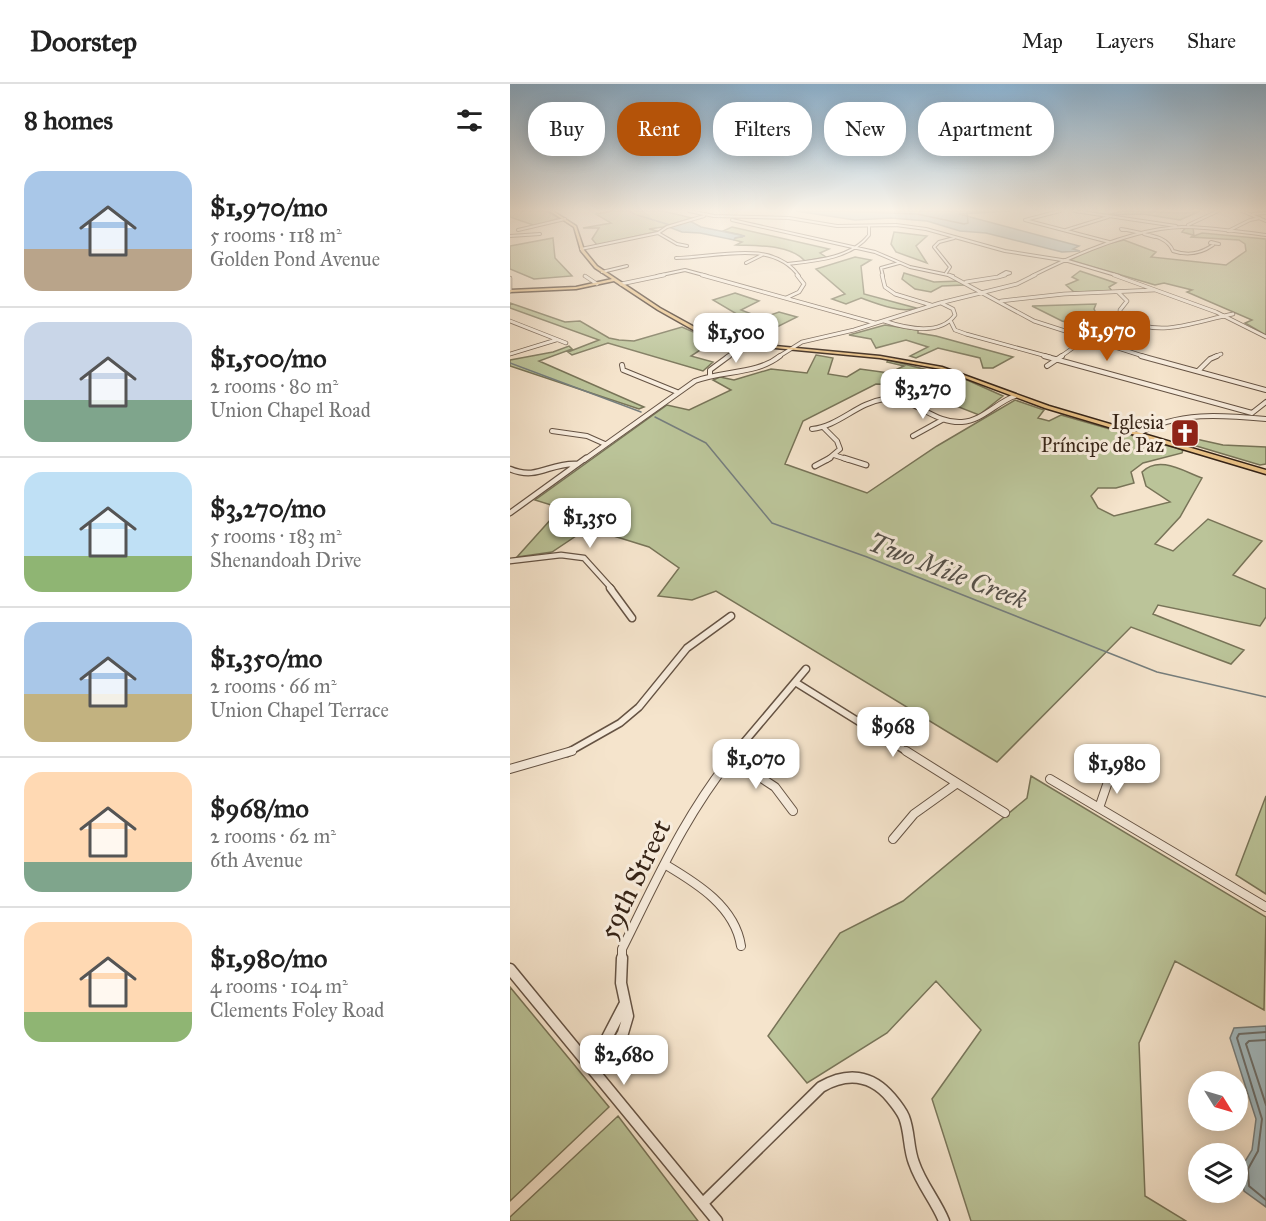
<!DOCTYPE html>
<html lang="en">
<head>
<meta charset="utf-8">
<style>
	body { margin:0; font-family:"IM FELL Great Primer",serif; background:#f6f6f6; color:#222; height:100vh; display:flex; flex-direction:column; font-size:22px; white-space:nowrap }
	* { box-sizing:border-box; margin:0 }
	p { font-size:20px; color:#767676 }
	.icon { flex:none; width:33px; height:33px; fill:none; stroke:currentColor; stroke-width:2; stroke-linecap:round; stroke-linejoin:round }
	.map { position:relative; flex:1; overflow:hidden }
	.drawer { display:flex; flex-direction:column; background:#fff; width:510px }
	.drawer>* { flex:none }
	.banner { position:absolute; left:18px; top:18px; width:570px; height:54px; display:flex; gap:12px }
	.needle { width:39px; rotate:127deg }
	.fabs { position:absolute; left:678px; top:987px; display:grid; gap:12px }
	.fabs a { display:grid; place-items:center; width:60px; height:60px; border-radius:50%; background:#fff; box-shadow:0 3px 15px #0003; font-size:30px }
	.price { position:absolute; translate:-50% -51px; padding:0 14px; border-radius:12px; background:#fff; color:#222; font-size:20px; line-height:39px; filter:drop-shadow(0 2px 3px #0008) }
	.price::after { content:''; position:absolute; left:50%; top:36px; width:18px; height:14px; margin-left:-9px; background:inherit; clip-path:polygon(0 0,100% 0,50% 100%) }
	.price.on { background:#b45309; color:#fff }
	ul { padding:0; list-style:none }
	li { display:flex; align-items:center; gap:18px; height:150px; padding:0 24px }
	li+li { border-top:2px solid #e0e0e0 }
	li span { display:grid; place-items:center; flex:none; width:168px; height:120px; border-radius:18px; color:#555 }
	li>.icon { margin-inline-start:auto }
	span .icon { width:72px; height:72px; fill:#fffc; stroke-width:1 }
	li b { font-size:26px }
	h2 { display:flex; justify-content:space-between; align-items:center; height:72px; padding:0 24px; font-size:26px }
	.tag { padding:0 21px; border-radius:24px; background:#fff; box-shadow:0 3px 15px #0003; font-size:21px; line-height:54px }
	.tag.on { background:#b45309; color:#fff }
	header { display:flex; align-items:center; gap:36px; box-sizing:border-box; height:84px; padding:0 30px; background:#fff; border-bottom:2px solid #e0e0e0 }
	header strong { font-size:28px }
	nav { display:flex; gap:33px; margin-inline-start:auto; font-size:21px }
	main { display:flex; flex:1; min-height:0 }
	.map>svg:first-child { display:block }
</style>
</head>
<body>
<header>
<strong>Doorstep</strong>
<nav><a>Map</a><a>Layers</a><a>Share</a></nav>
</header>
<main>
<section class="drawer">
<h2>8 homes<svg class="icon" aria-label="filters" viewBox="0 0 24 24"><path d="M4 7h16M4 17h16"/><circle cx="9" cy="7" r="2"/><circle cx="15" cy="17" r="2"/></svg></h2>
<ul>
<li><span style="background:linear-gradient(#a9c7e8 65%,#b9a48a 0)"><svg class="icon" aria-label="home" viewBox="0 0 24 24"><path d="M3 11l9-7 9 7M6 9v11h12V9"/></svg></span><div><b>$1,970/mo</b><p>5 rooms · 118 m²</p><p>Golden Pond Avenue</p></div></li>
<li><span style="background:linear-gradient(#c9d6e8 65%,#7fa58c 0)"><svg class="icon" aria-label="home" viewBox="0 0 24 24"><path d="M3 11l9-7 9 7M6 9v11h12V9"/></svg></span><div><b>$1,500/mo</b><p>2 rooms · 80 m²</p><p>Union Chapel Road</p></div></li>
<li><span style="background:linear-gradient(#bfe0f5 70%,#8fb573 0)"><svg class="icon" aria-label="home" viewBox="0 0 24 24"><path d="M3 11l9-7 9 7M6 9v11h12V9"/></svg></span><div><b>$3,270/mo</b><p>5 rooms · 183 m²</p><p>Shenandoah Drive</p></div></li>
<li><span style="background:linear-gradient(#a9c7e8 60%,#c2b280 0)"><svg class="icon" aria-label="home" viewBox="0 0 24 24"><path d="M3 11l9-7 9 7M6 9v11h12V9"/></svg></span><div><b>$1,350/mo</b><p>2 rooms · 66 m²</p><p>Union Chapel Terrace</p></div></li>
<li><span style="background:linear-gradient(#ffd9b3 75%,#7fa58c 0)"><svg class="icon" aria-label="home" viewBox="0 0 24 24"><path d="M3 11l9-7 9 7M6 9v11h12V9"/></svg></span><div><b>$968/mo</b><p>2 rooms · 62 m²</p><p>6th Avenue</p></div></li>
<li><span style="background:linear-gradient(#ffd9b3 75%,#8fb573 0)"><svg class="icon" aria-label="home" viewBox="0 0 24 24"><path d="M3 11l9-7 9 7M6 9v11h12V9"/></svg></span><div><b>$1,980/mo</b><p>4 rooms · 104 m²</p><p>Clements Foley Road</p></div></li>
</ul>
</section>
<div class="map">
<svg width="756" height="1137" viewBox="0 0 756 1137">
	<rect width="100%" height="100%" fill="#f5e4cc"/>
	<filter id="stains"><feTurbulence type="fractalNoise" baseFrequency=".00333" numOctaves="4"/><feColorMatrix values="0 0 0 0 .2 0 0 0 0 .09 0 0 0 0 .02 0 0 0 .5 -.17"/></filter>
	<radialGradient id="worn" r=".72"><stop offset=".6" stop-color="#630" stop-opacity="0"/><stop offset="1" stop-color="#630" stop-opacity=".3"/></radialGradient>
	<path fill="#bbc499" stroke="#787458" stroke-width="1.5" d="M0,127h36l13,7 -23,8 -26,-9z
		M100,127h53l29,7 -29,9 -14,2 8,2 -2,1 -58,13 -5,-6 7,-11h-16l28,-5 -15,-9z
		M613,127l63,2 14,-2 -20,9 -37,-6 -36,1z
		M222,143l97,22 -9,4 6,4 -21,4c-15,-17 -48,-15 -69,-16l6,-3 -8,-2v-2l8,-1 -1,-2 -18,-4z
		M676,143h7l1,9 8,-3 64,6v96l-21,-12 7,-3 -65,-28 5,-2 -28,-7 -9,2 -85,-25 28,-14 26,-6 32,12 -5,5 75,8 20,-14 -1,-7 -6,-4 -48,-3 2,-2 -11,-3z
		M384,148l33,4 -11,10 11,17 -31,-11 -5,-8z
		M43,154l2,20 17,18 -38,3 -24,-10v-23z
		M345,173l16,3 -10,6 3,28 52,14c-14,6 -41,-5 -55,-10l-15,6 -14,-5 13,-5 -29,-25z
		M570,187l36,12 -7,4 3,4 -38,1 -8,-7 12,-5 -6,-3z
		M394,189l30,9 26,-1 4,4 -22,1 -11,6 -16,-3 -13,-10z
		M225,209l24,8 -18,9 21,8 17,-6 18,5 -30,15 -54,-32z
		M0,219l55,19 15,-1 29,17 10,2 15,1 48,-14 32,14 -23,15 22,6 -10,9 -95,-28 -36,12 -4,-3 31,-12 -89,-32z
		M586,220l-2,5 6,12 23,8 -9,6 -52,-14 -30,-15z
		M375,241l33,5v3l18,3 77,21 -20,11h-10l-3,-10 -42,-10 -22,10 -6,-2 18,-9 -22,-7 -30,8 -5,-9 -22,-4z
		M59,262l3,3 -33,12 105,46 -5,2 -129,-43v-6l43,-8z
		M306,271l17,3 -5,16 19,3 13,-8 29,4 15,-7 -17,-4 1,-2 79,20 36,16 -24,19 -76,-30 -27,-1 -73,37 -18,43 82,29 70,-47 78,-46 29,10 -6,8 11,3 12,-6 122,35 -1,3 -39,10 -12,9 3,11 -18,5h-18l-7,8 7,12 16,8 56,-14 -24,-16 -4,-14c17,-17 41,-1 60,6l-22,39 -25,27 18,7 35,-32 54,22 -29,34 33,14v28l-6,9 -102,-21 -5,9 91,36 -13,14 -100,-37 -134,135 -281,-171 -24,9 -34,-4 21,-28 -30,-21 -61,-19 -36,24 -35,5 44,-49 -26,-8 132,-95 22,5 42,-20 -18,-10 7,-3 14,3 37,-11 36,4z
		M686,355l27,6 43,2v17l-6,1 -67,-20z
		M521,692l235,141 -2,93 -89,-49 -36,82 6,153 41,25h-215l-39,-122 49,-69 -45,-49 -49,52 -80,50 -39,-47 72,-103 63,-32 124,-103z
		M756,712v98l-30,-19z
		M0,903l99,120 -99,94z
		M108,1032l80,105h-188v-4z"/>
	<path fill="#a2bbc2" stroke="#767e7d" stroke-width="1.5" d="M286,127h214l-51,3 120,32 -6,3 7,2 -18,1 -76,-19 -26,-2 -33,-10 -36,-3 -36,2z
		M180,137l11,6 44,9 -10,2 -1,2 -34,-7 -18,-1 -13,-5z
		M756,942v181l-22,-16 -3,-23 11,-18 4,-31 -26,-81 4,-10z"/>
	<g fill="none" stroke-linecap="round" stroke-linejoin="round">
		<path stroke="#6c6f6c" stroke-width="1.5" d="M326,127l81,3 47,10 4,-1 -1,-12"/>
		<path stroke="#6c6f6c" stroke-width="2" d="M756,948l-27,2 -2,4 25,81 -4,32 -10,18 1,17 17,14
			M756,956l-17,1 -3,3 20,61"/>
		<path stroke="#767e7d" stroke-width="1.5" d="M119,127l6,3
			M127,131l33,10
			M0,279l131,49
			M145,333l51,26 66,80 95,34 290,115 109,25"/>
		<g stroke="#655344" stroke-width="4">
			<path id="minor-far6" d="M179,127l25,5 75,2 48,8 59,-1 30,4 79,22 63,10 51,15
				M550,127l-35,9 84,22
				M565,127l101,15
				M732,127l24,10
				M743,130l13,-1
				M222,136l143,32 35,15 43,9
				M678,141l30,-14
				M611,145l6,1h-5z
				M8,146l47,-11
				M556,146l42,-13
				M617,146l14,3
				M718,147l22,-11 10,-2
				M148,149l19,11 10,2
				M0,152l30,-2
				M645,153l-11,-3c12,2 24,5 29,17 15,5 27,3 40,-6
				M701,158l8,2 -9,-1z
				M71,165l77,-16 9,-6 37,-11
				M166,174c39,0 96,-20 123,18
				M236,179l16,-8
				M278,180c27,-3 64,-6 81,-29v-9
				M92,188l25,-6
				M436,189l4,-6 -16,-20 5,-5 15,-4
				M147,192l28,-6 22,6
				M373,192l-2,-8 18,-5
				M489,192l7,-4 4,1 -9,3
				M522,192c42,-21 103,-48 150,-49 28,0 57,5 84,8"/>
		</g>
		<g stroke="#655344" stroke-width="4.5">
			<path id="minor-far5" d="M192,191l173,48
				M372,191l3,12 10,7 36,11
				M439,191l85,46 112,36
				M492,191l-4,2 7,-2
				M604,191l102,37 50,25
				M75,192l12,8
				M0,194v13
				M456,198l32,-5
				M111,200l43,-9
				M608,208l9,9 -7,9v6c39,24 72,6 113,-2
				M276,214l13,-6 5,-8 -7,-9
				M491,217l63,-7 90,-4
				M0,237l56,22
				M374,237c21,7 56,15 71,-6l-2,-6 -12,-6
				M441,238l4,8 11,4 84,23
				M612,265l18,-8 7,-14
				M0,270l46,-14
				M217,273l18,-13
				M268,273l24,-15 52,-12 86,-27 77,-19 18,-9
				M550,273l27,-19
				M704,273l7,-3"/>
		</g>
		<g stroke="#655344" stroke-width="6">
			<path id="minor-far4" d="M534,272l208,57
				M631,272l125,34
				M112,281l1,5 54,22
				M537,282l15,-10
				M688,287l12,-12 7,-3
				M200,291v-5l19,-14
				M742,329l14,-11
				M314,344l13,13 3,8 -13,11
				M302,345c27,-3 45,-26 72,-30 28,-4 49,25 78,23 20,-1 35,-20 53,-26
				M42,347l35,5 18,8
				M628,350c40,-23 84,-19 128,-15
				M403,352l29,-16
				M324,371l15,5
				M74,376l111,-79c28,-11 61,-6 85,-25"/>
		</g>
		<g stroke="#655344" stroke-width="7">
			<path id="minor-far3" d="M334,374l22,7
				M305,382l15,-8
				M0,385c28,12 40,-7 67,-5
				M0,429l76,-55
				M0,477l51,-6 23,3 28,31"/>
		</g>
		<g stroke="#655344" stroke-width="9">
			<path id="minor-far2" d="M100,504l22,30
				M285,598l114,71
				M57,669l53,-30 19,-16 48,-59 44,-32
				M225,669l71,-84"/>
		</g>
		<g stroke="#655344" stroke-width="10">
			<path id="minor-far1" d="M396,667l99,62
				M221,674l44,29 18,24
				M0,685l62,-18
				M540,695l216,128
				M589,724l12,-35
				M383,755l21,-25 42,-30
				M156,781c32,19 69,42 75,81
				M112,876v-11c34,-68 65,-139 115,-198"/>
		</g>
		<g stroke="#655344" stroke-width="13">
			<path id="minor" d="M0,885l207,252
				M83,986l12,-5 18,-32 5,-17 -7,-33 1,-25
				M83,986l3,-11 28,-54
				M193,1119l118,-116c26,-15 50,-13 70,11 5,6 10,12 13,19 6,15 4,31 10,46 7,21 22,38 30,58"/>
		</g>
		<g stroke="#352316" stroke-width="3">
			<path id="major" d="M40,127h3l23,15 8,24 13,16 63,42 49,27 36,8 135,13 62,11 107,39 217,64v4l-221,-66 -104,-39 -61,-11 -135,-13 -39,-8 -48,-27 -44,-29 -38,8 -66,3v-2l66,-3 36,-8 -17,-11 -14,-17 -7,-24z"/>
		</g>
		<use href="#minor-far6" stroke="#f8edde" stroke-width="2"/>
		<use href="#minor-far5" stroke="#f8edde" stroke-width="3"/>
		<use href="#minor-far4" stroke="#f8edde" stroke-width="4"/>
		<use href="#minor-far3" stroke="#f8edde" stroke-width="4.5"/>
		<use href="#minor-far2" stroke="#f8edde" stroke-width="6"/>
		<use href="#minor-far1" stroke="#f8edde" stroke-width="8"/>
		<use href="#minor" stroke="#f8edde" stroke-width="10"/>
		<use href="#major" fill="#eac286" fill-rule="evenodd"/>
	</g>
	<linearGradient id="sky" x2="0" y2="1"><stop stop-color="#8cb7d9"/><stop offset="0.44" stop-color="#faf3e8"/><stop offset="1" stop-color="#faf3e8" stop-opacity="0"/></linearGradient>
	<rect width="756" height="287" fill="url(#sky)"/>
	<defs>
		<g id="church-square" transform="scale(1.5)"><rect x="-9" y="-9" width="18" height="18" rx="4" fill="#8f2418" stroke="#f8edde"/><path d="M-1.2-6h2.4v3.5h3.3v2.4h-3.3V6h-2.4V-.1h-3.3v-2.4h3.3Z" fill="#fff"/></g>
	</defs>
	<g fill-rule="evenodd">
		<use href="#church-square" x="675" y="349"/>
	</g>
	<g text-anchor="middle" stroke-width="6" stroke-linejoin="round" paint-order="stroke">
		<g font-size="20" fill="#352316" stroke="#f8edde" text-anchor="end">
			<text x="654" y="345">Iglesia<tspan x="654" dy="23">Príncipe de Paz</tspan></text>
		</g>
		<g font-size="26" font-style="italic" fill="#56514a" stroke="#f8edde">
			<text transform="translate(438 487) rotate(21)" y="9">Two Mile Creek</text>
		</g>
		<g font-size="28" fill="#352316" stroke="#f8edde">
			<text transform="translate(124 795) rotate(-64)" y="10">59th Street</text>
		</g>
	</g>
	<rect width="100%" height="100%" filter="url(#stains)"/>
	<rect width="100%" height="100%" fill="url(#worn)"/>
</svg>
<div class="fabs">
<a><svg class="needle" viewBox="-14 -14 28 28"><path d="M0-13l5 13h-10z" fill="#e53935"/><path d="M0 13l5-13h-10z" fill="#767676"/></svg></a>
<a><svg class="icon" aria-label="layers" viewBox="0 0 24 24"><path d="M12 4l9 5-9 5-9-5zM3 14l9 5 9-5"/></svg></a>
</div>
<b class="price on" style="left:597px;top:278px">$1,970</b>
<b class="price" style="left:226px;top:280px">$1,500</b>
<b class="price" style="left:413px;top:336px">$3,270</b>
<b class="price" style="left:80px;top:465px">$1,350</b>
<b class="price" style="left:383px;top:674px">$968</b>
<b class="price" style="left:246px;top:706px">$1,070</b>
<b class="price" style="left:607px;top:711px">$1,980</b>
<b class="price" style="left:114px;top:1002px">$2,680</b>
<div class="banner">
<a class="tag">Buy</a>
<a class="tag on">Rent</a>
<a class="tag">Filters</a>
<a class="tag">New</a>
<a class="tag">Apartment</a>
</div>
</div>
</main>
</body>
</html>
